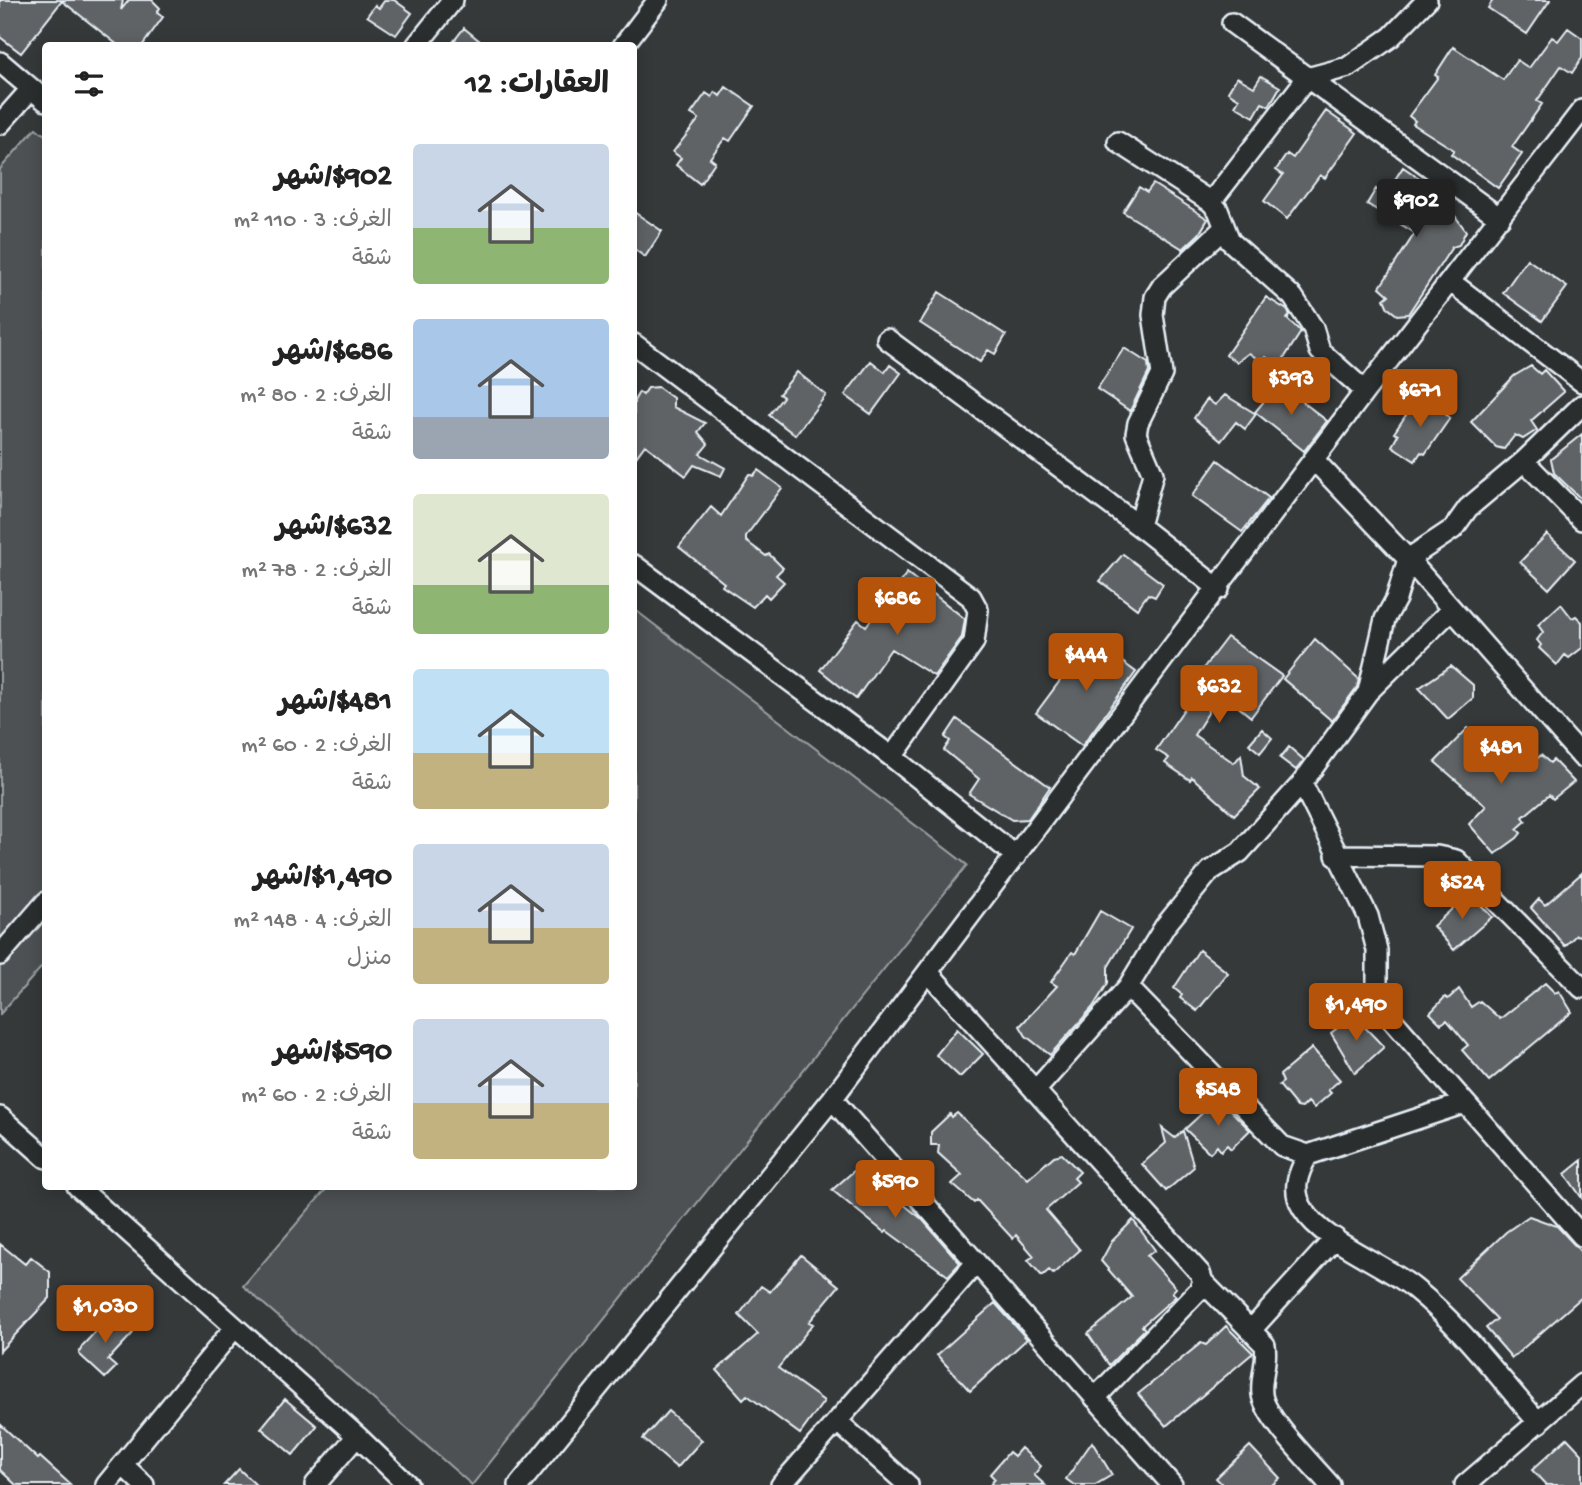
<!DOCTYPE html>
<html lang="ar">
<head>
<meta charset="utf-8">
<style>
	body { margin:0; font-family:"Gochi Hand","Playpen Sans Arabic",sans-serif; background:#f2f2f2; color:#222; direction:rtl; height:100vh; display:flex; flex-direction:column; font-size:26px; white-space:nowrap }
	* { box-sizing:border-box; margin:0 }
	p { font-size:23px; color:#767676 }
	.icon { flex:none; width:38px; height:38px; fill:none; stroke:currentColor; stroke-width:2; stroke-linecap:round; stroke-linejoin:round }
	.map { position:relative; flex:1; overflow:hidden; direction:ltr }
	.details { position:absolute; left:42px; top:42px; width:595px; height:1148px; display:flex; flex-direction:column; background:#fff; border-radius:7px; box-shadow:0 4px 18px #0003; direction:rtl }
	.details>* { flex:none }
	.price { position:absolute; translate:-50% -60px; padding:0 16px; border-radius:7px; background:#b45309; color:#fff; font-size:23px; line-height:46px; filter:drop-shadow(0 2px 4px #0008) }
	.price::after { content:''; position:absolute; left:50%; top:42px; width:21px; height:16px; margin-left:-10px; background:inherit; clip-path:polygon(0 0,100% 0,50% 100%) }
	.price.active { background:#222; color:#fff }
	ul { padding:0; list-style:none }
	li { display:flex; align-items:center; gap:21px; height:175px; padding:0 28px }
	li span { display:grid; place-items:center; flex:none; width:196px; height:140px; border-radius:7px; color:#555 }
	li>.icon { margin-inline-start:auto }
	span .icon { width:84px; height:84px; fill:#fffc; stroke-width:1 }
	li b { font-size:30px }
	h2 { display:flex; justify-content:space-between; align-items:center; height:84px; padding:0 28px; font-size:30px }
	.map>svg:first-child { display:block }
</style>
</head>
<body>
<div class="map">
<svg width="1582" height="1485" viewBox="0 0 1582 1485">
	<rect width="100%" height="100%" fill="#35393a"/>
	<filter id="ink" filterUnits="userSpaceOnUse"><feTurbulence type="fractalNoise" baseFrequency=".0143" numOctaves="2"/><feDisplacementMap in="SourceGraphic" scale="14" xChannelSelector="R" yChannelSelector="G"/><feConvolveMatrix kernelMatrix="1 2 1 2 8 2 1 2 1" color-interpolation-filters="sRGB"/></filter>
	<g filter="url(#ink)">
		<path fill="#4d5152" stroke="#9aa1a5" stroke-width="2" d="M36,128l10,8v826l-46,52v-845z
			M634,609l333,256 -495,620 -229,-199 85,-99 306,-1z"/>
		<path fill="#5f6365" stroke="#e8f1f8" stroke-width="2" d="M0,0h123l-2,10 8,-10h23l8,8 -3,5 6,4 -21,29h-23l-57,-45 -41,52 -21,-16z
			M385,0h9l18,13 -16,22 -29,-19 8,-11 4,3z
			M1493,0h57l-23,34 -39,-26z
			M464,28l22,18h-36z
			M1568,28l14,10v20l-10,15 -11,-7 -24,35 5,3 -30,43 10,7 -24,34 -47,-34 3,-4 -41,-26 2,-3 -6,-5 29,-39 -3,-2 18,-28 50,33 14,-20 12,8 23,-31 6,4z
			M1261,76l19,11 -11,19 -7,-3 -8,14 -19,-11 4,-7 -11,-7 9,-15 17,10z
			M726,87l28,19 -24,35 -5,-3 -15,20 5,4 -15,22 -24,-19 5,-7 -8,-6 26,-33 -8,-5 15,-21 6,4 3,-5 5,4z
			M1326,111l31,22 -32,45 -5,-3 -33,44 -23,-18 19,-26 -7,-5 11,-16 6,4z
			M1403,167l25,17 -6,9 33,23 11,15 -7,14 -7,2 -44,67 -11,1 -9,-7 -4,-9 5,-4 -9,-8 35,-54 -48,-29 9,-15 9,6z
			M1153,184l55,35 -9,15 -16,15 -60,-37 16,-25 8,5z
			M634,212l28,19 -17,26 -11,-8z
			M1527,259l40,28 -25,34 -39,-28z
			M939,292l67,43 -11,19 -7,-4 -8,12 -60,-39z
			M1266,297l21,13 3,5 -3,4 14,13 -22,34 -13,-9 -4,5 -13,-9 -12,9 -11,-7z
			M1124,348l24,15 1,9 -19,39 -33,-22z
			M871,361l14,11 5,-7 11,8 -30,41 -26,-19z
			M1531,366l9,8 4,-4 20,22 -33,29 6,9 -14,9 -8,-4 -11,14 -8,-2 -25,-25 43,-46z
			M797,372l29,23 -31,40 -26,-20 14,-18 -4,-3z
			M1279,383l48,38 -23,30 -49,-39z
			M658,387l15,11v9l32,16 -7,9 10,12 -8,10 25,14 -4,8 -27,-11 -8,11 -41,-31 -11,15v-59l5,-9 4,3 5,-7z
			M1225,395l31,19 -11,15 -9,-7 -15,19 -27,-23 13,-19 8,6z
			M1418,397l11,9 3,-4 18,16 -25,36 -4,-2 -6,9 -23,-15 6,-11 -4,-2z
			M1582,434v66l-28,-27 -3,-14z
			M1218,460l51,38 -27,34 -50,-36z
			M758,470l24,18 -36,48v5l20,15 3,-2 14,14 -7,7 8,7 -15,16 -4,-4 -12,13 -31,-21 2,-3 -45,-36 32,-40 10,9 28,-42 4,2z
			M1547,534l28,26 -26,29 -29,-27z
			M1123,554l40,30 -8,13 -7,-3 -11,15 -37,-28z
			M907,573l58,46 -3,18 -28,39 -43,-27 -35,50 -36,-29 38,-50 8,6z
			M1561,604l11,14 4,-2 6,6v26l-13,10 -4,-3 -8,10 -18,-17 2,-3 -4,-5 6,-8 -5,-7z
			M1227,637l55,39 -31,41 -46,-37 3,33 -14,22 40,28 7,-8 3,21 16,13 -26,26 -42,-38 -2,3 -25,-17 4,-5 -13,-8 48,-70 -6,-5z
			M1091,639l45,33 -54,74 -46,-33z
			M1315,639l44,40 -2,8 -25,34 -49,-42z
			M1451,666l22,19v13l-25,21 -29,-31z
			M957,719l93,68 -22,32 -16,1 -43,-26 10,-15 -35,-29 6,-9 -5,-4z
			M1468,728l38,32 12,6 15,-12 5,4 3,-3 9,8 3,-3 21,22 -21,17 -4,-4 -26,22 3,4 -9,8 4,4 -4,5 -22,16 -26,-30 17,-18 -51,-44z
			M1262,729l10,9 -12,15 -11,-9z
			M1289,747l15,13 -8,10 -16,-12z
			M1582,873v63l-6,-1 -11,11 -34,-38 8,-9 6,6z
			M1470,893l22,24 -38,33 -21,-24z
			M1100,911l31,18 -23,38v16l-15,24 -43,48 -24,-19 -6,-10 37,-40 -6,-4 21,-30 3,2z
			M1199,950l29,23 -31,38 -17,-13 2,-3 -8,-7z
			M1545,983l10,10 4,-2 13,21 -83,69 -27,-31 6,-5 -21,-25 -6,4 -11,-11 15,-16 3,2 11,-10 12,18 9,-6 20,18z
			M1353,1015l31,32 -29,26 -24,-40z
			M957,1029l26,25 -23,23 -24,-22z
			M1312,1048l28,32 -12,10 3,3 -17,15 -6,-6 -6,6 -5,-1 -18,-22 4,-3 -3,-7z
			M1221,1101l29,29 -19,19 -4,-4 -6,6 -4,-5 -7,7 -25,-24 25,-23 3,2z
			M957,1113l71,66 26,-23 8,-2 18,18 -6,6 4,4 -32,28 34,40 -27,24 -4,-4 -7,6 -14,-16 6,-4 -18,-21 -3,4 -36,-39 -3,3 -22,-19 10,-9 -24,-22 1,-8h-8v-13l19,-18 2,3z
			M1162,1128l13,10 8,-7 11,36 -28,24 -24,-27 24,-21z
			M1582,1160v38l-17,-24z
			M855,1170l7,5 2,-2 58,46 38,44 -12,13 -61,-45 -2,2 -53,-43z
			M1529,1216l28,10 25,27v44l-70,61 -26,-30 11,-9 -40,-41 49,-46z
			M1133,1220l22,30 -8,6 29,32 -4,4 4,4 -34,30 3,3 -36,36 -21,-31 44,-37 -31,-36 11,-20z
			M0,1244l25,20 6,-7 19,15v26l-50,53z
			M801,1255l38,31 -30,36 4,2 -35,44 46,33 -24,33 -53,-39 -4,4 -26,-29 41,-36 -19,-19 22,-29 9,6z
			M995,1303l32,36 -57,52 -33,-36z
			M112,1314l21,19 -25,27 8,7 -11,11 -26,-24 3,-8z
			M1226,1326l27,27 -87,73 -28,-32 63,-51 5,2z
			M285,1399l32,27 -24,29 -32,-27z
			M668,1411l34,29 -25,28 -34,-29z
			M0,1424l38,35 2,-2 31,28h-55l-16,-15z
			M1567,1438l15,16v31h-36l-14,-15z
			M1092,1442l20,33 -17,10h-21l-8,-6z
			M1250,1446l30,32 -8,7h-49l-7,-7z
			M1021,1448l20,18 -7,9 11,10h-55l5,-6 -5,-5 19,-22 5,4z
			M239,1469l17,16h-32z"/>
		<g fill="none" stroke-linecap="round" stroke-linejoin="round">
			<g stroke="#e8f1f8" stroke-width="24">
				<path id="minor" d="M1232,23l268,195
					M416,46l37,-46
					M623,46l35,-46
					M0,62l46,39
					M0,124l31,-35
					M1118,142l93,60 7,8 12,31 63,56 20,31 7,23 45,40
					M1211,202l96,-124 41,-11 43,-30 36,-37
					M1451,282l131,100
					M887,339l252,187 80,63
					M634,344l337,253 7,13 -4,32 -82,115
					M1315,461l93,98 174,198
					M1524,461l58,59
					M1139,526l14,-52 -17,-40 2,-11 24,-49 -9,-59 2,-18 7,-11 61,-57
					M634,565l258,192 124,99
					M1369,691l83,-82
					M1302,783l66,133 9,34v37l4,20 201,229
					M1336,855l101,1 19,4 126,128
					M0,955l46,-53
					M928,972l272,301 3,9 62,63c3,17 -5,32 -3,49 2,23 52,72 68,91
					M1128,987l154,159 26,9 157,-52
					M1035,1091l93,-104 37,-61 45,-55 30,-19 62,-69 66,-91 17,-73 11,-20 12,-40 45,-30 15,-21 56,-47 58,-56
					M832,1099l340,386
					M0,1117l46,41
					M1308,1155c-10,18 -17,35 -5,54 21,34 81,54 112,80 47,38 84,89 124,134
					M77,1186l280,250 51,49
					M1251,1330l84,-92
					M1095,1398l104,-108 4,-8
					M838,1422l70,63
					M123,1465l21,20
					M106,1485l129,-158
					M315,1485l42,-49
					M519,1485l313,-386 533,-708 217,-281
					M781,1485l195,-222
					M1465,1485l117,-101"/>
			</g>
			<use href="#minor" stroke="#2a2d2e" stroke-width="19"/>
		</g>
	</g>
</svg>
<b class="price active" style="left:1416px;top:239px">$902</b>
<b class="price" style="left:1291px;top:417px">$393</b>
<b class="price" style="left:1420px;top:429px">$671</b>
<b class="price" style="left:897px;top:637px">$686</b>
<b class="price" style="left:1086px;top:693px">$444</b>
<b class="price" style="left:1219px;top:725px">$632</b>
<b class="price" style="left:1501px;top:786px">$481</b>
<b class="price" style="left:1462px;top:921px">$524</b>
<b class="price" style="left:1356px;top:1043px">$1,490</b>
<b class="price" style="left:1218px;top:1128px">$548</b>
<b class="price" style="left:895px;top:1220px">$590</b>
<b class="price" style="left:105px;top:1345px">$1,030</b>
<section class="details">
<h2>العقارات: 12<svg class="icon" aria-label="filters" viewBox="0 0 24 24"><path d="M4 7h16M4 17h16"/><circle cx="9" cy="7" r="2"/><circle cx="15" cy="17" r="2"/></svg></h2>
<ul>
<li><span style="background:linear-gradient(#c9d6e8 60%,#8fb573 0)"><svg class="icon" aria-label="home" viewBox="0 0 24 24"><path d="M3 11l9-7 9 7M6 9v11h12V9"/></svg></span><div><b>$902/شهر</b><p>الغرف: 3 · 110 m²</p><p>شقة</p></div></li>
<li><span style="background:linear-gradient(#a9c7e8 70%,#9aa5b1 0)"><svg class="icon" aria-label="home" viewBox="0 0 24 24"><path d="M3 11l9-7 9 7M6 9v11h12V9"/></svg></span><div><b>$686/شهر</b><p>الغرف: 2 · 80 m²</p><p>شقة</p></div></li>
<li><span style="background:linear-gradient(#dfe7d0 65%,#8fb573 0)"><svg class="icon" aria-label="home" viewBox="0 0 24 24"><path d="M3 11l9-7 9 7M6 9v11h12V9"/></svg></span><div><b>$632/شهر</b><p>الغرف: 2 · 78 m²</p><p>شقة</p></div></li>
<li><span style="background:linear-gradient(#bfe0f5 60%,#c2b280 0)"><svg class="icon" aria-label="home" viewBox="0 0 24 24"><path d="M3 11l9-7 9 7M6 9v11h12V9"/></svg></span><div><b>$481/شهر</b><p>الغرف: 2 · 60 m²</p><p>شقة</p></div></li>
<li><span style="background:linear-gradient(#c9d6e8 60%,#c2b280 0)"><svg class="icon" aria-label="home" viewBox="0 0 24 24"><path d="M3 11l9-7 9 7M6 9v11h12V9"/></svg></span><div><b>$1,490/شهر</b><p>الغرف: 4 · 148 m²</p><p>منزل</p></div></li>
<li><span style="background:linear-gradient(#c9d6e8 60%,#c2b280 0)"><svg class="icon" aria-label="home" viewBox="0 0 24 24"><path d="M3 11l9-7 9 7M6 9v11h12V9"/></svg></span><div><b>$590/شهر</b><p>الغرف: 2 · 60 m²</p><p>شقة</p></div></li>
</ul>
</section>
</div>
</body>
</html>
